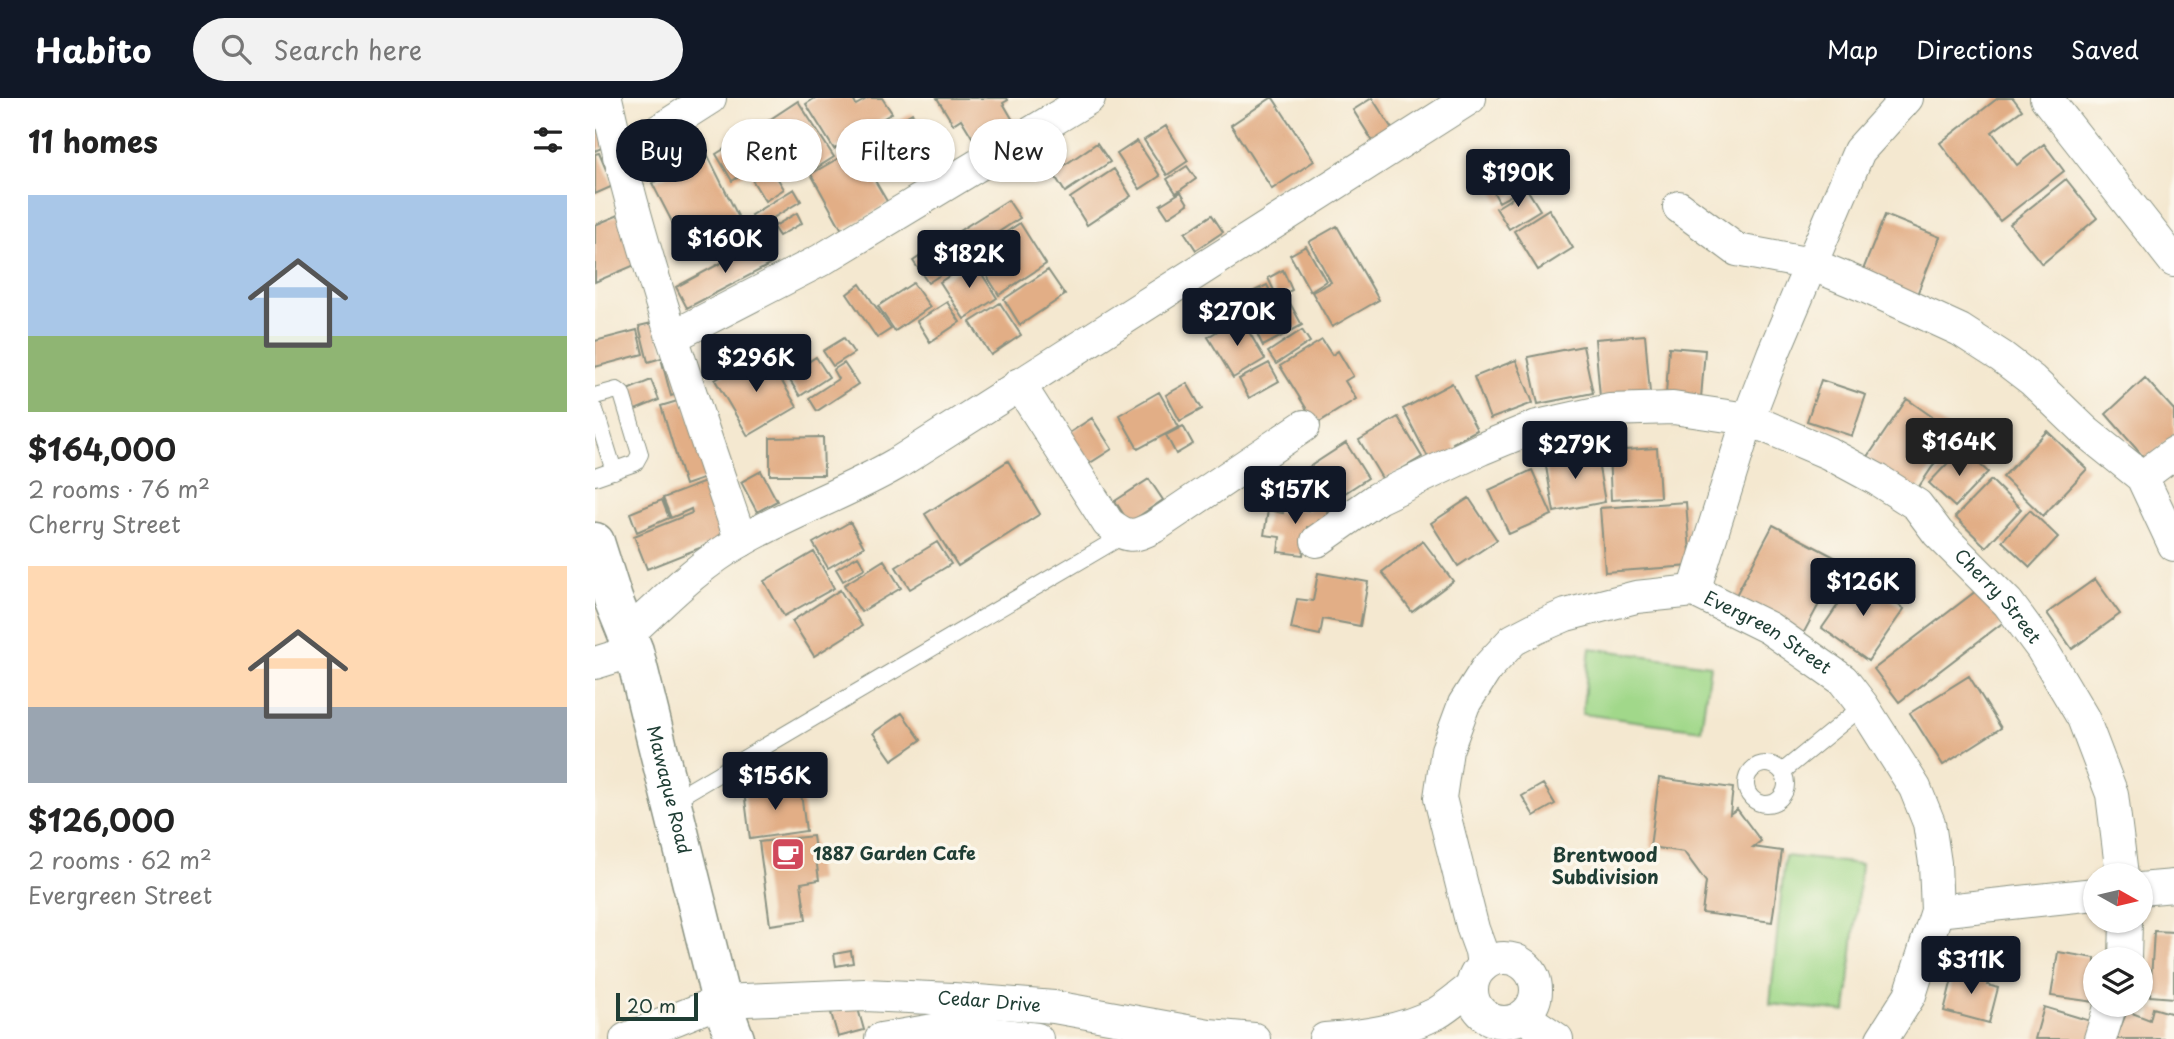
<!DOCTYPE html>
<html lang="en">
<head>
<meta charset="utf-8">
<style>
	body { margin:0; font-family:"Playpen Sans",sans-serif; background:#f2f2f2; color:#222; height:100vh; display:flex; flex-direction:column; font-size:26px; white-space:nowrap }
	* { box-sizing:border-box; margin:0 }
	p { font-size:23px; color:#767676 }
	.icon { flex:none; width:38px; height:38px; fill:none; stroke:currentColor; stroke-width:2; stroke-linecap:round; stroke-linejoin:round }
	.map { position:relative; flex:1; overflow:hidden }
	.panel { display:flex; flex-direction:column; background:#fff; width:595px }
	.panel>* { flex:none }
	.guide { position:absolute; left:21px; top:21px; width:665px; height:63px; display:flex; gap:14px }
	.needle { width:46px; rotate:98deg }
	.tools { position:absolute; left:1488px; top:765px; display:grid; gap:14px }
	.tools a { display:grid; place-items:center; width:70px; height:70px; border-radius:50%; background:#fff; box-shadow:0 2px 5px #0004; font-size:35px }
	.scale { position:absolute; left:21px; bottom:18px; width:82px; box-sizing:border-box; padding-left:7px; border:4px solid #1f3d34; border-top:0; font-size:19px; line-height:24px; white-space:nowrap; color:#1f3d34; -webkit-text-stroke:5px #fbf7ec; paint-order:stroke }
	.price { position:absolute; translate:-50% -60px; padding:0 16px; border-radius:7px; background:#111827; color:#fff; font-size:23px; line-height:46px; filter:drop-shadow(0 2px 4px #0008) }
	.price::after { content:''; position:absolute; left:50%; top:42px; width:21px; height:16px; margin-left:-10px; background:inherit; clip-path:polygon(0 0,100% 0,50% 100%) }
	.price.on { background:#222; color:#fff }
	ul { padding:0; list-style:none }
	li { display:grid; align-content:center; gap:14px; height:371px; padding:0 28px }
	li span { display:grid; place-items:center; height:217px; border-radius:0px; color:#555 }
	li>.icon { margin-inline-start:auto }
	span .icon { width:126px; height:126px; fill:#fffc; stroke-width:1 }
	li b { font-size:30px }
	h2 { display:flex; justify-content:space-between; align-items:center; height:84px; padding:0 28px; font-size:30px }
	.chip { padding:0 24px; border-radius:32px; background:#fff; box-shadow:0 2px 5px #0004; font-size:24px; line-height:63px }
	.chip.on { background:#111827; color:#fff }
	header { display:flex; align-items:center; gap:42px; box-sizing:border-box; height:98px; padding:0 35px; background:#111827; color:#fff }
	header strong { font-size:33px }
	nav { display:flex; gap:38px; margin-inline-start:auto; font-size:24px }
	.search { width:490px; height:63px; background:#f2f2f2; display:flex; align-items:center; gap:18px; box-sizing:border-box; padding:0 24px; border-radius:38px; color:#767676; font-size:26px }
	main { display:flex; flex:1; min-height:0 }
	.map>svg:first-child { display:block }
</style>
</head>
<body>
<header>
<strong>Habito</strong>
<div class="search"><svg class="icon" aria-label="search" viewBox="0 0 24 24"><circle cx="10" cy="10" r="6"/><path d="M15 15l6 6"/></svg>Search here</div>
<nav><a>Map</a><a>Directions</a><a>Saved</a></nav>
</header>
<main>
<section class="panel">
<h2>11 homes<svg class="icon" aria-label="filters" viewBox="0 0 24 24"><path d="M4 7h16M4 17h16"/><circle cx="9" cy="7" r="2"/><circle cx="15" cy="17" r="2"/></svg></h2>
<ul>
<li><span style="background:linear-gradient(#a9c7e8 65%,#8fb573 0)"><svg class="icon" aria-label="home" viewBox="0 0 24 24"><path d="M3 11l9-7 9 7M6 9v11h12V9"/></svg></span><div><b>$164,000</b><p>2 rooms · 76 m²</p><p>Cherry Street</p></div></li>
<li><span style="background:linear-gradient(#ffd9b3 65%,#9aa5b1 0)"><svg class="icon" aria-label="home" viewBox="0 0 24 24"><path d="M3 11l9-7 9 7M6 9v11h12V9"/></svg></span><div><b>$126,000</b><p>2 rooms · 62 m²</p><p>Evergreen Street</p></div></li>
</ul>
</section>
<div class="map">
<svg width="1579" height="941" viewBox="0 0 1579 941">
	<rect width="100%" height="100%" fill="#fbf7ec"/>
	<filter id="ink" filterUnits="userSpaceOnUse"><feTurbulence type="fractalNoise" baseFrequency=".0143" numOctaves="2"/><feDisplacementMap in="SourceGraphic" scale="14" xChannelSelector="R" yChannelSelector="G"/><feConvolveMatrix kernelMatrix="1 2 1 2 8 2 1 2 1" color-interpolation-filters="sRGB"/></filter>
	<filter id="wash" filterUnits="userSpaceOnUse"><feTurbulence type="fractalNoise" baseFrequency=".00686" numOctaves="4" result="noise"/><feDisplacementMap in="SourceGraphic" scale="28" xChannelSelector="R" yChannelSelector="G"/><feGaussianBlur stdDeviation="1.57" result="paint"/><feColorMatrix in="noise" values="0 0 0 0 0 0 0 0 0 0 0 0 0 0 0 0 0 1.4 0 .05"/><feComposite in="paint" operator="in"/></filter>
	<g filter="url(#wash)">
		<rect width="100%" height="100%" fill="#f4e8d0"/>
		<path fill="#a1d88a" stroke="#608a5f" stroke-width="2" d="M995,550l120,17 -9,65 -119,-16z
			M1190,758l76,8 -15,148 -76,-8z"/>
		<g id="blocks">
			<path fill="#e2ae86" d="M220,0h37l4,7 12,-7h14l10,15 -58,36 -28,-45z
				M342,0h70l1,2 -5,3 11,19 -37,23 -16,-26 -8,5z
				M676,0h2l41,63 -42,28 -41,-64z
				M777,0l26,40 -19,13 -26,-41z
				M1403,0h15l9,12 -30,22 25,33 27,-21 20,27 -64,50 -60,-78z
				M203,3l36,56 -30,19 -35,-56z
				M317,15l24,42 -25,14 -23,-42z
				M0,22l11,26 -11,5z
				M170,24l14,23 -12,8 -14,-23z
				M571,28l22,35 -21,14 -23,-35z
				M288,32l8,15 -19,10 -9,-14z
				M153,36l17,26 -33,21 -16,-27z
				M542,43l23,35 -20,13 -23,-35z
				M502,45l13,19 -45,30 -12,-19z
				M108,48l45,90 -21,11 -7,-13 -18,10 -2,-5 -15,8 -33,-64 23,-12 -4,-8z
				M261,50l32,55 -46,27 -31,-56z
				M4,55l14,33 -18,8v-40z
				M911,60l17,31 -24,13 -17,-31z
				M175,68l14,23 -19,12 -14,-23z
				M592,68l9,13 -20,14 -9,-14z
				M519,71l17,27 -44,29 -17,-27z
				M1471,81l31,39 -55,46 -32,-40z
				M199,91l7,12 -43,26 -7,-12z
				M932,91l13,21 -31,19 -13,-21z
				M586,94l7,12 -20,13 -8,-12z
				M413,102l12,18 -49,32 -12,-19z
				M954,111l24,39 -35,22 -24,-39z
				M202,115l5,10 -23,13 -6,-9z
				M26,116l21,48 -47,20v-57z
				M617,117l11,17 -27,18 -11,-17z
				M1290,117l55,22 -24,60 -55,-22z
				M425,125l26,41 -47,31 -26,-41z
				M742,128l42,74 -47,27 -20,-35 19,-10 -22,-40z
				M359,136l14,23 -40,26 -15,-22z
				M167,143l11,22 -86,45 -11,-21z
				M711,148l20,35 -16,10 -20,-36z
				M378,162l24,38 -33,21 -24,-37z
				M453,172l17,25 -45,30 -16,-26z
				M688,172l9,20 -15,7 -9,-19z
				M318,185l17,24 -35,24 -17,-25z
				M265,186l31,45 -14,9 -30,-44z
				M672,187l7,14 -18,8 -6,-14z
				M691,198l16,29 -39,21 -14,-29z
				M352,204l13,20 -30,20 -13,-21z
				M405,205l21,32 -30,20 -21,-33z
				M645,219l25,42 -32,19 -25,-41z
				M61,224l9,35 -17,5 -9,-36z
				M42,232l6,24 -48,13v-26z
				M707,232l8,12 -34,22 -8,-12z
				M1050,237l5,58 -50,4 -5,-58z
				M249,240l10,15 -21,13 -10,-15z
				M727,242l10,15 6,-4 15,25 -8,5 11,18 -40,25 -36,-58z
				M194,247l11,18 -16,10 -11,-18z
				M988,248l10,47 -55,11 -10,-47z
				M1074,249l36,3 -4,48 -35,-3z
				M169,253l33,56 -49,29 -33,-56z
				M221,259l13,20 -29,19 -13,-20z
				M77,261l9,34 -10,3 -9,-34z
				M921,262l17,43 -43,16 -16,-42z
				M249,265l14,21 -41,27 -8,-13 29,-19 -5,-9z
				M674,265l10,18 -30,17 -10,-19z
				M1550,280l29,32v25l-28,25 -40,-46z
				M56,282l8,20 -26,11 -8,-20z
				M1226,282l45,15 -14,41 -45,-15z
				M592,285l15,26 -22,12 -14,-26z
				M857,285l25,47 -24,13 5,9 -26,13 -29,-56z
				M564,294l20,35 -41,22 -19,-34z
				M89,301l24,78 -23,8 -24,-79z
				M1312,301l48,34 -39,58 -49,-33z
				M803,319l24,40 -39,23 -24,-40z
				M497,320l20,31 -33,21 -19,-31z
				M588,328l10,18 -17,10 -10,-19z
				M1452,333l40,38 -44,47 -40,-39z
				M228,339l1,38h-54v-37z
				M751,345l22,35 -40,26 -22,-35z
				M1062,350l3,49 -49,3 -2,-49z
				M1367,350l26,24 -33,35 -26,-24z
				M1001,353l9,51 -51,10 -9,-51z
				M413,363l32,53 -82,52 -33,-52z
				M937,372l20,45 -43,19 -20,-44z
				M166,373l16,30 -20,11 -16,-30z
				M118,381l22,55 -88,35 -13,-33 58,-23 -1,-4 -20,9 -8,-20z
				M554,381l14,21 -34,23 -14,-22z
				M1396,382l30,29 -35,38 -31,-30z
				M874,400l28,42 -39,26 -27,-43z
				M67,402l7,18 -32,14 -7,-19z
				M1091,404l5,64 -86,6 -5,-64z
				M714,406l19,2 -3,23 -18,-2 -4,28 -25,-3 2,-15 -16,-2 4,-25 15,3 1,-7 24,4z
				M1435,412l28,27 -28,30 -28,-26z
				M255,424l14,25 -36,21 -15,-25z
				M1178,427l69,36 -39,73 -68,-37z
				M828,443l30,40 -41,31 -30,-40z
				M342,444l14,22 -41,25 -14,-22z
				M219,454l20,36 -50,28 -20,-35z
				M263,458l7,12 -22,13 -7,-12z
				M289,462l17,28 -40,24 -17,-27z
				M723,475l50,9 -8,44 -37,-7 -3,16 -29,-6 6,-30 16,2z
				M1263,478l46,33 -36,52 -46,-33z
				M1500,481l25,35 -48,35 -25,-36z
				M1385,490l25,33 -106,81 -25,-33z
				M245,492l22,36 -48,30 -22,-35z
				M1374,578l32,52 -58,37 -33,-52z
				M307,615l19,27 -29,20 -19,-27z
				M1064,680l74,10 -3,26 7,-5 24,32 -8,6 29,4 -10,71 -70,-9 4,-31 -22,-30 -34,-5z
				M948,686l12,20 -21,12 -12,-20z
				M205,687l6,46 -56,8 -6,-48z
				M218,738l6,44 -18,3 5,37 -36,5 -11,-83z
				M1559,833l20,1v66l-24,-2z
				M256,853l2,12 -17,3 -2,-12z
				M1463,854l37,6v44l-44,-6z
				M1360,869l35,9 -2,9 10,3 -9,35 -45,-12z
				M262,907l7,25 -26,7 -7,-24z
				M1449,909l53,16 -5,16h-57z
				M1558,910l21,6v25h-58l11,-28 23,9z"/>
		</g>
	</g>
	<g filter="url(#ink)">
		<use href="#blocks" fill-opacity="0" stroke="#8a9282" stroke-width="2"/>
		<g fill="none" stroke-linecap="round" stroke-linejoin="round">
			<g stroke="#8a9282" stroke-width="18">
				<path id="lane" d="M0,298l22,-6 5,4 18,60 -5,9 -40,14
					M0,312l19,61
					M1151 686a20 20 0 1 1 40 0a20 20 0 1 1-40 0Z
					M1187,674l81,-66
					M77,703l452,-266"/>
			</g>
			<g stroke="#8a9282" stroke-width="34">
				<g id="street">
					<path d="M11,0c33,151 85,297 135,443"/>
					<path d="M1451,0l128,163"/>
					<path d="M24,58l91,-58"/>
					<path d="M1084,109l58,43 74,14 53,22 96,44 42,27 30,23 54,52 56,45 32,68"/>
					<path d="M77,239l149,-77 268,-162"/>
					<path d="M424,286l89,139c20,15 24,15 46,4l150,-101"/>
					<path d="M1547,379l32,-24"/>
					<path id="s1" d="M722,443l61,-43 103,-49 56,-23 72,-16 64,-2 75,11 80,34 50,27 39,25 21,28 70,70 34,46 41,69 29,76 10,81"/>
					<path d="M1099,493l54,-172 25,-65 86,-203 48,-53"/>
					<path d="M33,536c36,-33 70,-69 113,-93 50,-29 105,-48 155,-77l574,-366"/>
					<path d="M0,565l39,-12"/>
					<path d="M1545,791l34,-3"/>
					<path d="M1342,813l158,-17"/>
					<circle cx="909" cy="892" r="32"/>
					<path d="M1530,861l1,-39"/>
					<path id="s2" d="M888,868l-2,-15 -8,-22 -33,-131 7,-48 17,-46 23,-36 26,-28 23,-12 30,-13 70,-18 58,-6 75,37 74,52 20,26 52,82 14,35 6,40 2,48 -27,84 -28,44"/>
					<path d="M928,918l34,23"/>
					<path id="s3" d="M31,941l95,-38 144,-6 88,4 101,8 155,28 45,4"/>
					<path d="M286,941l64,-11 92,11"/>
					<path d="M730,941c38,-3 77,-8 112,-26 12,-7 24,-18 35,-26"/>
					<path d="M1505,941l11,-35"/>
				</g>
			</g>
			<g stroke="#8a9282" stroke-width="41">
				<g id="secondary">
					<path id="s4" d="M0,444l18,57 21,52 87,350 14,38"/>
				</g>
			</g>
			<use href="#lane" stroke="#fff" stroke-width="16"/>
			<use href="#street" stroke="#fff" stroke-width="32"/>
			<use href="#secondary" stroke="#fff" stroke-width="38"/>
		</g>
	</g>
	<defs>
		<g id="cafe-square" transform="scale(1.75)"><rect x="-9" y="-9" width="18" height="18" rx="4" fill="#d1495b" stroke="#fbf7ec"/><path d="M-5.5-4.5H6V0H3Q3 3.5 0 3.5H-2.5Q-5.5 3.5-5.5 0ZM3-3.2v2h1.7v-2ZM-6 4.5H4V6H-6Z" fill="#fff"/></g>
	</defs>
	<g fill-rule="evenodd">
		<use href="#cafe-square" x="193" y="756"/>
	</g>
	<g text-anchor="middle" stroke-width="7" stroke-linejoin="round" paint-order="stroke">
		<g font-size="18" fill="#1f3d34" stroke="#fbf7ec">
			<text dy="6" stroke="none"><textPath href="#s1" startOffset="775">Cherry Street</textPath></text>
			<text dy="6" stroke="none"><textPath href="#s2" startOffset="626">Evergreen Street</textPath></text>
			<text dy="6" stroke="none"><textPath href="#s4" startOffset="259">Mawaque Road</textPath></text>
			<text dy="6" stroke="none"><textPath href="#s3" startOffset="371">Cedar Drive</textPath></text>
		</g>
		<g font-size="18" font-weight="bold" fill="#1f3d34" stroke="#fbf7ec" text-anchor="start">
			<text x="218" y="762">1887 Garden Cafe</text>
		</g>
		<g font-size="19" font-weight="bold" fill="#1f3d34" stroke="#fbf7ec">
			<text x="1010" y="764">Brentwood<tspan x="1010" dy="22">Subdivision</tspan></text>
		</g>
	</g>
</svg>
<div class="tools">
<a><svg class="needle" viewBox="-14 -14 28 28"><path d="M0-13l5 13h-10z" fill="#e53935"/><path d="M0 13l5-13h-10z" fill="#767676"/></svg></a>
<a><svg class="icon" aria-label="layers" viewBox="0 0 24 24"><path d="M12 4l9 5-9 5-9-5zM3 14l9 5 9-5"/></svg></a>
</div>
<div class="scale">20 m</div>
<b class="price" style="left:923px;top:111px">$190K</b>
<b class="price" style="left:130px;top:177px">$160K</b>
<b class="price" style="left:374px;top:192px">$182K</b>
<b class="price" style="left:642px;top:250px">$270K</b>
<b class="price" style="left:161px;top:296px">$296K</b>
<b class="price on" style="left:1364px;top:380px">$164K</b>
<b class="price" style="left:980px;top:383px">$279K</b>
<b class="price" style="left:700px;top:428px">$157K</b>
<b class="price" style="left:1268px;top:520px">$126K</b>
<b class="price" style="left:180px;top:714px">$156K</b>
<b class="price" style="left:1376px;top:898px">$311K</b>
<div class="guide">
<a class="chip on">Buy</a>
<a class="chip">Rent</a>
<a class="chip">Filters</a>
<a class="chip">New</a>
</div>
</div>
</main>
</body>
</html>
